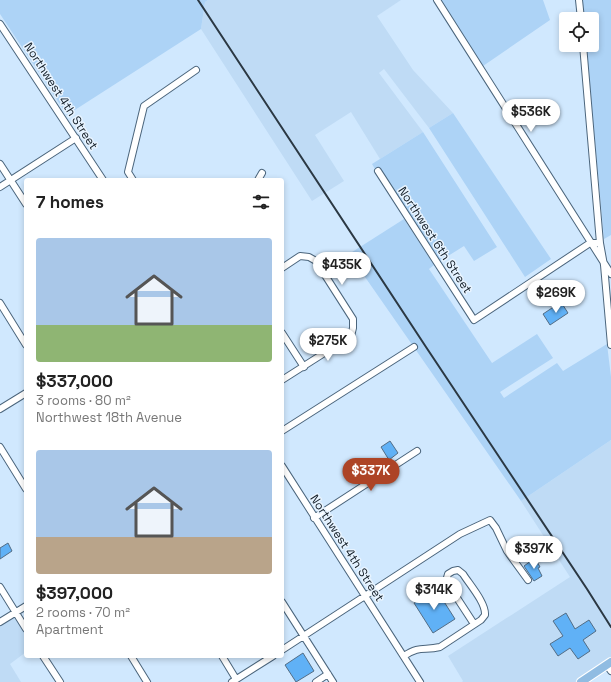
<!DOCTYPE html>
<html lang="en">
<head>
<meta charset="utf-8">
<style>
	body { margin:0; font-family:"Space Grotesk",sans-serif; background:#f6f6f6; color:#222; height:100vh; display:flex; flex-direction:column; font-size:15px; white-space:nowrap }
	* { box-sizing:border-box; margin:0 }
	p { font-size:13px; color:#767676 }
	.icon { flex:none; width:22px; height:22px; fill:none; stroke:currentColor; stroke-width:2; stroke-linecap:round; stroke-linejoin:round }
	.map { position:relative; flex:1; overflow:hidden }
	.panel { position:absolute; left:24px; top:178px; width:260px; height:480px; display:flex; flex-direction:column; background:#fff; border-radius:4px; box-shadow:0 2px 6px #0003 }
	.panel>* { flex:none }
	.fabs { position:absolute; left:559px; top:12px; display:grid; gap:8px }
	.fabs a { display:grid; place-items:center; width:40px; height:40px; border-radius:4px; background:#fff; box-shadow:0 2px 6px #0003; font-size:20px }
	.price { position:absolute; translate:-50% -34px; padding:0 9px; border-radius:14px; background:#fff; color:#222; font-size:13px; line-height:26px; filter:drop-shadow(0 1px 2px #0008) }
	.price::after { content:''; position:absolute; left:50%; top:24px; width:12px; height:9px; margin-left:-6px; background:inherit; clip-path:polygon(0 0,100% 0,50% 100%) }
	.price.selected { background:#ad4426; color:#fff }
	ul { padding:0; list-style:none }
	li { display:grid; align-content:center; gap:8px; height:212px; padding:0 12px }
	li span { display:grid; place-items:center; height:124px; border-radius:4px; color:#555 }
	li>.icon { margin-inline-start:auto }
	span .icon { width:72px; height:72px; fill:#fffc; stroke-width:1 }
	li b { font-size:17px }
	h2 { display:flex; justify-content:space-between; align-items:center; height:48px; padding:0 12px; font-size:17px }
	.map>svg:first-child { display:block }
</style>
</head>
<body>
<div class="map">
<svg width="611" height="682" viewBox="0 0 611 682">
	<rect width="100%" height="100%" fill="#d0e8fe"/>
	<path fill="#bfdbf5" d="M208,0h193l-24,16 36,54 40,43 -24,15 -45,-59 -5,4 44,59 -43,27 -29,-47 -36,23 29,46 -32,20 -111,-172 4,-27z
		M611,440v219l-36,23h-113l1,-1 -15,-25 122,-79 -49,-76z
		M15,617l11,18v17l-16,12 11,18h-21v-56z"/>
	<path fill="#add3f6" d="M0,0h208l-3,2 -4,27 -134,86 -67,-101z
		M441,0h102l7,20 -67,46z
		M582,0h29v235l-7,4 -18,-194h6v-26h-8z
		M453,113l98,146 -26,18 -96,-149z
		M423,132l74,115 -23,14 -10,-15 -24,15 -61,-94 -4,2 -3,-5z
		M404,219l30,46 -5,4 63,94 45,-29 16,24 -53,34 4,6 53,-35 6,8 44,-27 4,33v63l-90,61 -172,-247z"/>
	<path fill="#60b1f6" stroke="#536d85" d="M561,302l7,11 -18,12 -7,-11z
		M390,441l8,12 -9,7 -8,-13z
		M8,543l4,8 -12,8v-11z
		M535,558l5,9 -2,1 4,8 -8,5 -10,-15z
		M436,589l19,30 -22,14 -19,-30z
		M566,613l9,16 14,-9 7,11 -13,9 7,11 -12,8 -8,-11 -12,8 -8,-12 13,-8 -10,-15z
		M303,653l11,18 -18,11 -11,-17z"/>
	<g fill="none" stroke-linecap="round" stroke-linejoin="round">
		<g stroke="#4b657c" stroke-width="8">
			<path id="minor" d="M437,0l174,274
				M579,0l2,19
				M0,24l103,156
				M583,45l17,198 4,22 7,80
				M0,164l26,40
				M378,171l96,149 116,-77h10
				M133,180l-5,-8 16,-66 52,-36
				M258,180l4,-7
				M0,187l76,-49
				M282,268l18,-12 9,1 7,4 37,58v9l-2,8 -69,44
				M0,303l26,42
				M282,333l22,34
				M0,409l26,-16
				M282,431l132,-84
				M0,447l26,42
				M282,466l138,216
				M314,518l103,-67
				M0,587l26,42
				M282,602l51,80
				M0,622l26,-16
				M282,650l178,-116 30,-14 6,8 11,23 21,29
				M43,656l17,26
				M131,656l16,26
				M222,656l14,23
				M404,656c16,-11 20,-5 36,-9l41,-27 4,-5c1,-12 -15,-30 -22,-41l-5,-4 -5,1 -5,3 -2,7 28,43
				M607,665l4,6
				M232,682l41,-26
				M316,682l12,-8"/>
		</g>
		<g stroke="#fff" stroke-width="10">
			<path id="major" d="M581,682l30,-20"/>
		</g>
		<use href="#minor" stroke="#fff" stroke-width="6"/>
		<use href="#major" stroke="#90bce2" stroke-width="8"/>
		<path stroke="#2b3843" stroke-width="2" d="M198,0l228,347 161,242 24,38"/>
	</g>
	<g text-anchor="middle" stroke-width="3" stroke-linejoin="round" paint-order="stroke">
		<g font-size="12" fill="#101b25" stroke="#e8f4ff">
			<text transform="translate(61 96) rotate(57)" y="4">Northwest 4th Street</text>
			<text transform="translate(435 240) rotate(57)" y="4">Northwest 6th Street</text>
			<text transform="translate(347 548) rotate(57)" y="4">Northwest 4th Street</text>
		</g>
	</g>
</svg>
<div class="fabs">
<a><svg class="icon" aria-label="locate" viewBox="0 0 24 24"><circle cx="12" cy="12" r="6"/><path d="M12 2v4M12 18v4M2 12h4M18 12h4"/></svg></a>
</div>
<b class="price" style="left:531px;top:133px">$536K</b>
<b class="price" style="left:342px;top:286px">$435K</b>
<b class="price" style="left:556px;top:314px">$269K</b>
<b class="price" style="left:328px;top:362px">$275K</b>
<b class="price selected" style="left:371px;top:492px">$337K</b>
<b class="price" style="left:534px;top:570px">$397K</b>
<b class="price" style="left:434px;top:611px">$314K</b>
<section class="panel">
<h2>7 homes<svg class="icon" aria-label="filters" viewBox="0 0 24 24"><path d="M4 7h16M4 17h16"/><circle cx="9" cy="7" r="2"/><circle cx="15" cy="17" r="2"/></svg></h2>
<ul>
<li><span style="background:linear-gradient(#a9c7e8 70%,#8fb573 0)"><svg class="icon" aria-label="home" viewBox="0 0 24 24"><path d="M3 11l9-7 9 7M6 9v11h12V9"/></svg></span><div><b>$337,000</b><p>3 rooms · 80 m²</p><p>Northwest 18th Avenue</p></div></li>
<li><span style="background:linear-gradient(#a9c7e8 70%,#b9a48a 0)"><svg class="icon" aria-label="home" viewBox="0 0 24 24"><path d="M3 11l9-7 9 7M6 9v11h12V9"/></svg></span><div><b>$397,000</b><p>2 rooms · 70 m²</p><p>Apartment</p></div></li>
</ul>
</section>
</div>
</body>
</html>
